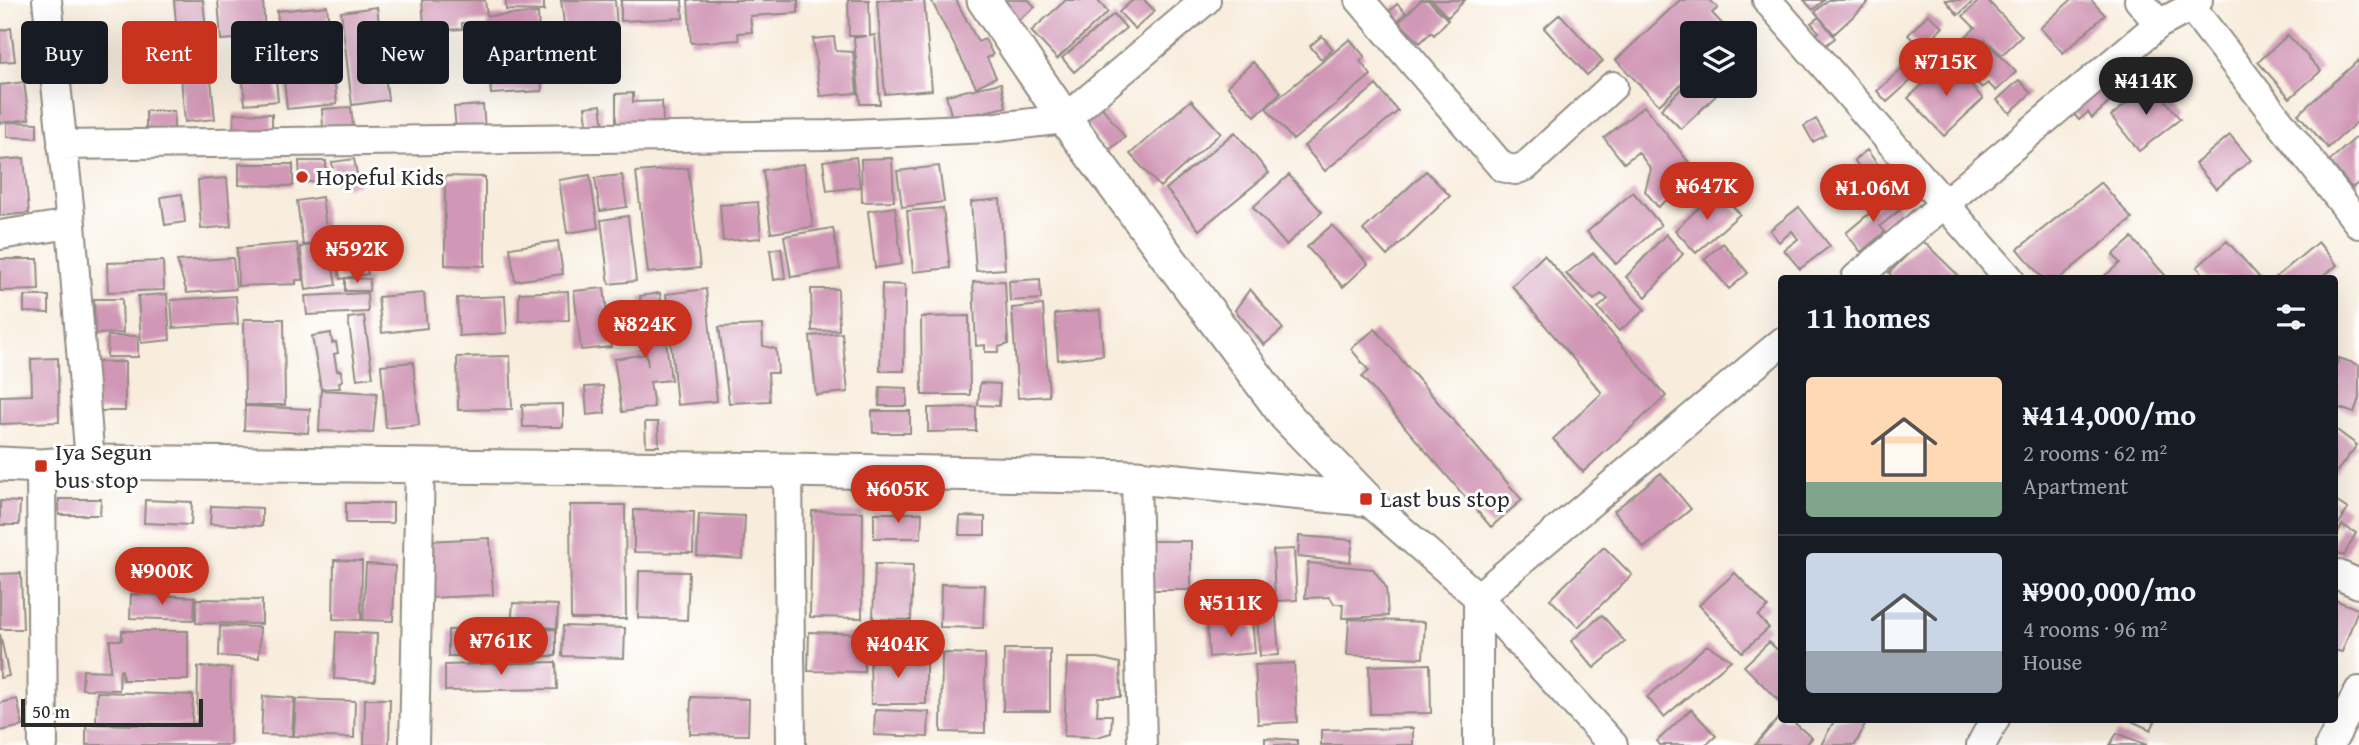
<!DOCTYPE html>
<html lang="en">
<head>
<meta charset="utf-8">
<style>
	body { margin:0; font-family:"Gentium Book Plus",serif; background:#242831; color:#f1f3f6; height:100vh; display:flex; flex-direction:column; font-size:26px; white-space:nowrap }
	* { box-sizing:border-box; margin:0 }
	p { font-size:23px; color:#9ea1a6 }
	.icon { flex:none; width:38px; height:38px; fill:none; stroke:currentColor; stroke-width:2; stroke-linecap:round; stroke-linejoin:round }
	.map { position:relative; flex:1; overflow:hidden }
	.drawer { position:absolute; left:1778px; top:275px; width:560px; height:448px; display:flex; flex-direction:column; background:#171b24; border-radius:7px; box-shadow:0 7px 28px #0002 }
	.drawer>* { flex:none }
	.banner { position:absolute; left:21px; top:21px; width:665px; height:63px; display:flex; gap:14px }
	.tools { position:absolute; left:1680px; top:21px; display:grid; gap:14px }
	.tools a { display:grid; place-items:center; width:77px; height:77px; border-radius:7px; background:#171b24; box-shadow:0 7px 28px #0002; font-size:35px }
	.scale { position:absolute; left:21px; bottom:18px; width:182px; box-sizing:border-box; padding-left:7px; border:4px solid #2b2b2b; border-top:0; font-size:19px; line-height:24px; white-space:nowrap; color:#2b2b2b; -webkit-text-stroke:5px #fff; paint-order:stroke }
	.price { position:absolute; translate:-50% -60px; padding:0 16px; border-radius:24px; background:#c8321e; color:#fff; font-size:23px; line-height:46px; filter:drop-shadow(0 2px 4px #0008) }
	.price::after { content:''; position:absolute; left:50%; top:42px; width:21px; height:16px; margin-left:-10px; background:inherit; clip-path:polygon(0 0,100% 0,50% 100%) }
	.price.current { background:#222; color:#fff }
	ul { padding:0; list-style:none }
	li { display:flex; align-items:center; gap:21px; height:175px; padding:0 28px }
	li+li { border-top:2px solid #363941 }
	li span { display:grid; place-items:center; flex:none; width:196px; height:140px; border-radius:7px; color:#555 }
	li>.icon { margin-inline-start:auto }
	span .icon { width:84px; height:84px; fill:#fffc; stroke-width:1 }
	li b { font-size:30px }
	h2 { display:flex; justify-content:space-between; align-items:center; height:84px; padding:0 28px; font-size:30px }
	.tag { padding:0 24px; border-radius:7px; background:#171b24; box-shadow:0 7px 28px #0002; font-size:24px; line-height:63px }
	.tag.current { background:#c8321e; color:#fff }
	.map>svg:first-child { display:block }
</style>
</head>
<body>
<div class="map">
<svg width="2359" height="745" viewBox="0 0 2359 745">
	<rect width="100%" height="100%" fill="#fff"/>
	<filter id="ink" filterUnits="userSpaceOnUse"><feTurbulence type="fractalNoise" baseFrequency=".0143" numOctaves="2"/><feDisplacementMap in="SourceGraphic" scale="14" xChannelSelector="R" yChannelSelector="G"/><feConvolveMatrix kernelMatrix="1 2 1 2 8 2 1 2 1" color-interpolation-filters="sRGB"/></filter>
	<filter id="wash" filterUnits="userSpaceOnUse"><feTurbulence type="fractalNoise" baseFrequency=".00686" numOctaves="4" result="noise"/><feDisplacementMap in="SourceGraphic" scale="28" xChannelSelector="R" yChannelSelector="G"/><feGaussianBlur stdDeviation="1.57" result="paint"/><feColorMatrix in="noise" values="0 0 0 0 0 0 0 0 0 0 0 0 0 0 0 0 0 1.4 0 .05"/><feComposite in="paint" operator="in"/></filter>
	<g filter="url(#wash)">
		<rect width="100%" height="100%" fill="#f8eddd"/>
		<g id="blocks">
			<path fill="#d197b6" d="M174,0h29l12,119 -30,3z
				M218,0h45l2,37 -44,3z
				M422,0h63l2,16 51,-3 4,78 -51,3 -4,-73 -25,2v6l-17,1v-6l-21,1z
				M506,0h38v11l-38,-1z
				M561,0h54l2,28 -52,4z
				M621,0h61l1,18 -62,3z
				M688,0h110v13l-48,3 2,16 -14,1 1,7 -48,3z
				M848,0h21l1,36 5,-1 5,69h-20l-6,-66 13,-2h-18z
				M877,0h47l8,90 -47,4z
				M936,0h20l22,42 7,-3 8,16 -6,3 9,19 -20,10 -44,-85z
				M1002,0h27l6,7 -17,13z
				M1066,0h31l11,12 -51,47 -26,-28z
				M1133,0h11l11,11 -20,18 -16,-17z
				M1421,0h7l20,20 -14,15 -3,-3 -11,11 -21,-21z
				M1431,0h34l-17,17z
				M1680,0h30l8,8 -6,5 16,17 -3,3h-33v41l-33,31 -43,-45z
				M1804,0h20l-11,10z
				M1828,0h43l-37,34 -19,-22z
				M1945,0h30l-17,15z
				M1980,0h7l35,36 -20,19 -18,-16 32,33 -20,19 -8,-8 -6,5 -34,-35 27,-25 -12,-12z
				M2071,0h20l14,15 -42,38 -23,-25z
				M1397,4l9,9 -15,14 -9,-9z
				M327,6l10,98 -50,5 -10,-98z
				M377,7l11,93 -36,5 -11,-93z
				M1114,14l12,14 -52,44 -12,-14z
				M1560,14l43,47 -16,14 -43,-47z
				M1928,14l15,13 -21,22 -14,-14z
				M1819,17l16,21 -18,14 -9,-12 11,-8 -8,-9z
				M11,28l4,33 -15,1v-31z
				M2288,35l33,36 -31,27 -32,-36z
				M1322,36l11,13 -12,10 -11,-13z
				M834,37l2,14 17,1 4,41 -37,3 -7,-57z
				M1350,39l15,18 -5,4 11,14 -78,65 -27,-32z
				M273,46l5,55 -33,3 -5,-55z
				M1949,60l34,39 -39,37 -36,-38z
				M2359,60v60l-31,28 -30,-34z
				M1253,62l28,30 -26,24 -28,-30z
				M1905,66l10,11 -28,25 -10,-11z
				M1692,78v8h34l-45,43 -20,-20z
				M2019,80l12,13 -21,20 -13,-13z
				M24,82l5,37 -29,4v-38z
				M1001,83l5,24 -54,12 -6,-24z
				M2152,83l28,36 -41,32 -28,-35z
				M1376,85l22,26 -73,60 -21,-25z
				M2100,85l11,16 -19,17 -4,-6 -9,8 -8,-9z
				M633,93v9l29,-1 1,21 -47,2v-30z
				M1191,100l30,33 -61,54 -30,-33z
				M483,105l2,24 -29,2 -2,-24z
				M601,105l3,24 -16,2 -3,-24z
				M1101,106l24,31 -17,14 -25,-31z
				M1644,106l55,69 -41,32 -13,-16 6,-22 -13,-17 -14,11 -20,-25z
				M351,107l2,20 -30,2 -1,-20z
				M146,111h28v18l-28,1z
				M234,113l38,1v23l-39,-1z
				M1816,119l10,16 -13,7 -9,-16z
				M7,122l30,1v15l-30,-1z
				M1235,132l34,41 -70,57 -33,-41z
				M2230,135l21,25 -35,29 -21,-25z
				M2359,135v47l-7,6 -23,-27z
				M1867,150l20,27 -12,10 -21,-27z
				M856,157l4,30 -33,4 -4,-30z
				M24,158l5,55 -29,3v-56z
				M892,158l2,43 -32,1 -1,-43z
				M354,159l5,25 -15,4 -1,-5 -8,2 -3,-23z
				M299,161h27v21h-26z
				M239,164h54v22l-54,-1z
				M804,164l9,63 -42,6 -8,-63z
				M939,166l5,36 -42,5 -5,-36z
				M688,168l12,100 -52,5 -12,-101z
				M1426,171l24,25 -63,60 -24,-26z
				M590,175l8,53 -31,5 -8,-53z
				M622,175l5,32 -27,4 -5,-33z
				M1289,175l33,37 -36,33 -33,-38z
				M445,176l40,1v89l-40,-1z
				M227,178l4,48 -30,3 -3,-49z
				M2101,182l31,37 -72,59h-18l-24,-29z
				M1718,190l22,24 -44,39 -21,-23z
				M1633,192l28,33 -45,39 -29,-32z
				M182,194l3,28 -20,3 -4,-28z
				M1890,196l11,13 -21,17 5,6 -24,20 -15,-19z
				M322,197l6,45 -25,3 -6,-44z
				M1000,199l5,70 -29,2 -5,-69z
				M758,202l3,36 -38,3 -3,-36z
				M895,207l7,57 -27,4 -7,-57z
				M1799,207l31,39 -30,23 -16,-19 14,-11 -6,-8 -13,11 -9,-12z
				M943,208l7,60 -37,4 -6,-61z
				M628,216l8,65 -27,3 -8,-64z
				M1332,225l36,39 -25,23 -36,-40z
				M833,228l7,41 -49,8 -7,-41z
				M1666,234l17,20 -37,43 -20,-20z
				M2132,238l33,37 -4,3h-59l18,-15 -7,-8z
				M1922,240l39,38h-67l-5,-5z
				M558,241l5,33 -48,7 -5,-33z
				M2227,241l33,37h-53l-10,-11z
				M2318,242l19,23 -16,13h-46z
				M297,243l6,37h-7v4l-58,2 -1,-38z
				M329,243l7,42 -30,5 -6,-43z
				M362,243l6,31 -28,5 -6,-31z
				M1723,243l25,30 -19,16 -25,-30z
				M781,248l4,30 -11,2 -4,-30z
				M1593,253l52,57 -26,21 -21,-23 10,-9 -7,-5 -7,6 -28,-26z
				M1544,255l122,141 -83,76 -30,-33 49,-46 -90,-107z
				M233,258l3,31 -49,4 -10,-32z
				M0,259h38l1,31 -39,1z
				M163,261l1,29 -56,2 -1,-29z
				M345,278l25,1 -1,12h-24z
				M1040,279l1,20 -31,2 -1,-20z
				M1005,281l3,63 -9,3 -1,5h-13v-7l-9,1 -3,-64z
				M882,284l23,1 -1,86h-24z
				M604,288l7,59 -30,3 -7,-59z
				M706,289l11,112 -40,4 -11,-111z
				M811,289h27l1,41 -27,1z
				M1250,289l33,40 -19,16 -29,-35z
				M568,291l1,29 -50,1v-28z
				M367,293l1,19 -61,3 -2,-19z
				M424,293l3,35 -45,5 -4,-36z
				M660,293l11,87 -21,2 4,25 -32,5 -8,-53 32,-5 2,12 -8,-70z
				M167,294l3,46 -29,3 -3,-47z
				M24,296h25v17l-25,-1z
				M236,296l2,28 -65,4 -2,-28z
				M505,296l2,37 -48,3 -2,-38z
				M94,299h28l1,34 -28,1z
				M1043,305l6,91 -31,2 -6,-90z
				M1100,310l3,45 -45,5 -3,-46z
				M364,316l9,61 -16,2 -9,-61z
				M969,316l1,79h-48l-1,-78z
				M244,319h40l1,86h-40z
				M762,325l1,21 13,3 2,24h-10l2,28 -41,2 -10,-76z
				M1375,329l147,171 -31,27 -129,-150 7,-6 -18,-22z
				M331,333l1,10 4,-1 2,11 -4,1 3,17 4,-1 1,11 -3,1 1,6 -19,1 -9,-53z
				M842,333l6,59 -32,3 -6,-59z
				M108,336h30v21h-31z
				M510,356l2,53 -54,1 -1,-53z
				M58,358l1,64 -59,2v-28l32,-1 -1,-36z
				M2339,358l20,7v33l-5,15 -20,-7v-36z
				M96,362h29v49h-29z
				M413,362l6,63 -33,3 -5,-63z
				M980,383l20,1 -1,22 -21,-1z
				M603,386l2,27 -18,2 -2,-28z
				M880,387l27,1v18h-28z
				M321,390l56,3 -4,40 -54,-2z
				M563,404v23h-40l-1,-22z
				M245,406l65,3 -2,24 -64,-3z
				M976,407v24l-48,1v-24z
				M872,411h38v22h-37z
				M645,422h13l1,24h-13z
				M2334,428l23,17 -23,30z
				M1661,473l30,36 -47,39 -30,-37z
				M59,499h42l-1,16h-41z
				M145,500l47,2 -1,23 -47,-2z
				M2334,500l14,9 -10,16 -4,-2z
				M0,501l20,1 -1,23h-19z
				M346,503h47v20h-47z
				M570,505h55l1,114h-55z
				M211,506l51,2v18l-52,-2z
				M634,510l60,2 -1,41 -59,-1z
				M812,511l51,1 -1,106 -52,-1z
				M874,513h48l-1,25h-47z
				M699,514l46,2 -2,43 -46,-3z
				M960,516l25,1v18h-26z
				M2342,525l14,8 -12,23 -10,-5v-11z
				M1299,536l54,4 -3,22 -52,-5z
				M490,538l3,57 -64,3 -3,-57z
				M1149,541h42v49h-41z
				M1604,547l28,28 -54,52 -28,-28z
				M1294,549l3,51 -22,1 -2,-51z
				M334,560l28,1 -1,59 -28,-1z
				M1308,563l65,6 13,18 2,29 -46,2 1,-14h-9l-4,-7 -25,1z
				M366,564l29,2 -2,55 -30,-1z
				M875,564l38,1 -2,55 -38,-1z
				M639,571l50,1 -2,48 -49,-2z
				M21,573l2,56h-23v-55z
				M1735,573l33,34 -10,9 11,12 -27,24 -43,-47z
				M941,584l44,1 -2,43 -43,-1z
				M131,594l64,3 -1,23 -64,-2z
				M196,599l66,1v24l-66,-1z
				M2335,600l23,9 -16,43 -8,-2z
				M513,603l45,2 -1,23 -46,-3z
				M1275,603l4,52 -19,1 -4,-52z
				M1602,615l23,27 -31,26 -23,-27z
				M1349,619l76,3 -2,36 -76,-3z
				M1252,620l3,33 -46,4 -2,-33z
				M220,626l40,1 -1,31 -40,-2z
				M563,626l62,2 -1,30 -62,-2z
				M556,629v27h-108v-26z
				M122,631h66v49h-65l-1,-10h-2l-1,20 -37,-1 1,-19 27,1v-31h12z
				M336,632l41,2 -2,47 -41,-2z
				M809,632l56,2 -1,38 -56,-1z
				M871,633l47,1v16h-47z
				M0,634l9,42 -9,2z
				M1769,642l13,12v50l-38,-38z
				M1707,645l24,15 -67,57 -17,-20z
				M1004,649h46v62h-47z
				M942,653l43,1v79l-44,-1z
				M870,656h56v48h-55z
				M1067,658h31l22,5 1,34h-23l-1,18h15l-1,18 -14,4 -33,-1z
				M556,662l1,27 -112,2v-26z
				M1294,663l3,59 -39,2 -3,-59z
				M1430,664l1,49 -61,1 -1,-48z
				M198,667l33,1 -1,77h-144v-21l111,2z
				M97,692l96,3 -1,30 -96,-3z
				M263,696l31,2 -2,38 -31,-1z
				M691,697l58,2 -1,36 -58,-1z
				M17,699l6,27 -23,5v-28z
				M296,699l59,2 -1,37 -60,-2z
				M365,699h25l-1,46h-25z
				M1691,709l25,27 -10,9h-46l-3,-4z
				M875,710l54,2 -1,25 -54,-2z
				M1782,714v5h8l22,19 -6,7h-51z
				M1835,719h33l-13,26h-34z
				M2127,719h29l-5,11z
				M1413,728v17h-92v-15z
				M2117,733l30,12h-37z
				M1265,738l32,2v5h-32z"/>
		</g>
	</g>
	<g filter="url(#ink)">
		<use href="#blocks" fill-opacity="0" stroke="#928c84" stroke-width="2"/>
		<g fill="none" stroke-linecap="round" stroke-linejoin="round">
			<g stroke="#928c84" stroke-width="32">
				<path id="minor" d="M47,0l24,224 19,238
					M1360,0l142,167 13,3 11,-4 87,-80
					M1767,0l242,278
					M2139,0l20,24
					M2191,7l168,217
					M62,145l766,-10 161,-7 76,-9 141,-119
					M0,235l71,-11
					M1856,278l303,-254 32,-17 7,-7
					M41,466l2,279
					M788,470l3,275
					M1136,477l6,268
					M1366,499l112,98 135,148
					M2334,573l25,11
					M414,745l6,-280
					M1478,745v-148l304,-255
					M1981,745l14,-26
					M2330,745l29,-54"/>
			</g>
			<g stroke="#928c84" stroke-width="37">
				<path id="tertiary" d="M984,0l81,119 221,297 80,83
					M0,464l41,2 49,-4 698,8 348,7 230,22"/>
			</g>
			<use href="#minor" stroke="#fff" stroke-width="28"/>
			<use href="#tertiary" stroke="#fff" stroke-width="33"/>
		</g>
	</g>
	<g fill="#c8321e" stroke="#fff" stroke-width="2.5">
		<circle cx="302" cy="177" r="7"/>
		<rect x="34" y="459" width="14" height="14" rx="3.5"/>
		<rect x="1359" y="492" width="14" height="14" rx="3.5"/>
	</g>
	<g text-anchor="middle" stroke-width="6" stroke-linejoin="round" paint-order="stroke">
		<g font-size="24" fill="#2b2b2b" stroke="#fff" text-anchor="start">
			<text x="316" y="185">Hopeful Kids</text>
			<text x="55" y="460">Iya Segun<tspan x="55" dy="28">bus stop</tspan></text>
			<text x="1380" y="507">Last bus stop</text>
		</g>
	</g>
</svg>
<div class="tools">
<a><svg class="icon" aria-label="layers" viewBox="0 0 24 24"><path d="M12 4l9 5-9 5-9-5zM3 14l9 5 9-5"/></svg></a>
</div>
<div class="scale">50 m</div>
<b class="price" style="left:1946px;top:98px">₦715K</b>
<b class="price current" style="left:2146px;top:117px">₦414K</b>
<b class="price" style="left:1707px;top:222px">₦647K</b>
<b class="price" style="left:1873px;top:224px">₦1.06M</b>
<b class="price" style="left:357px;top:285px">₦592K</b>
<b class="price" style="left:645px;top:360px">₦824K</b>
<b class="price" style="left:898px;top:525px">₦605K</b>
<b class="price" style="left:162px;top:607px">₦900K</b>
<b class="price" style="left:1231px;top:639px">₦511K</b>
<b class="price" style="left:501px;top:677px">₦761K</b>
<b class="price" style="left:898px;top:680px">₦404K</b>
<div class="banner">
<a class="tag">Buy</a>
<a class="tag current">Rent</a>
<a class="tag">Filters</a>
<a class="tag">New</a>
<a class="tag">Apartment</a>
</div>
<section class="drawer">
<h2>11 homes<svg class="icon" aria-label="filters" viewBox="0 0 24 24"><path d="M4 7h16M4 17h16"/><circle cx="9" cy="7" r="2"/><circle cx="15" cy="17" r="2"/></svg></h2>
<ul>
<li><span style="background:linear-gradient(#ffd9b3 75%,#7fa58c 0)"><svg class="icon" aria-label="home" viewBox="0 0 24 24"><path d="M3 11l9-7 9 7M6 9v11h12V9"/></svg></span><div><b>₦414,000/mo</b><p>2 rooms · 62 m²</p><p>Apartment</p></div></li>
<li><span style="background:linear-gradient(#c9d6e8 70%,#9aa5b1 0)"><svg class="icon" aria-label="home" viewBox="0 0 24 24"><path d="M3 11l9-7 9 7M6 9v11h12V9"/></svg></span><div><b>₦900,000/mo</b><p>4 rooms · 96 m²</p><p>House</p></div></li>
</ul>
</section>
</div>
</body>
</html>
